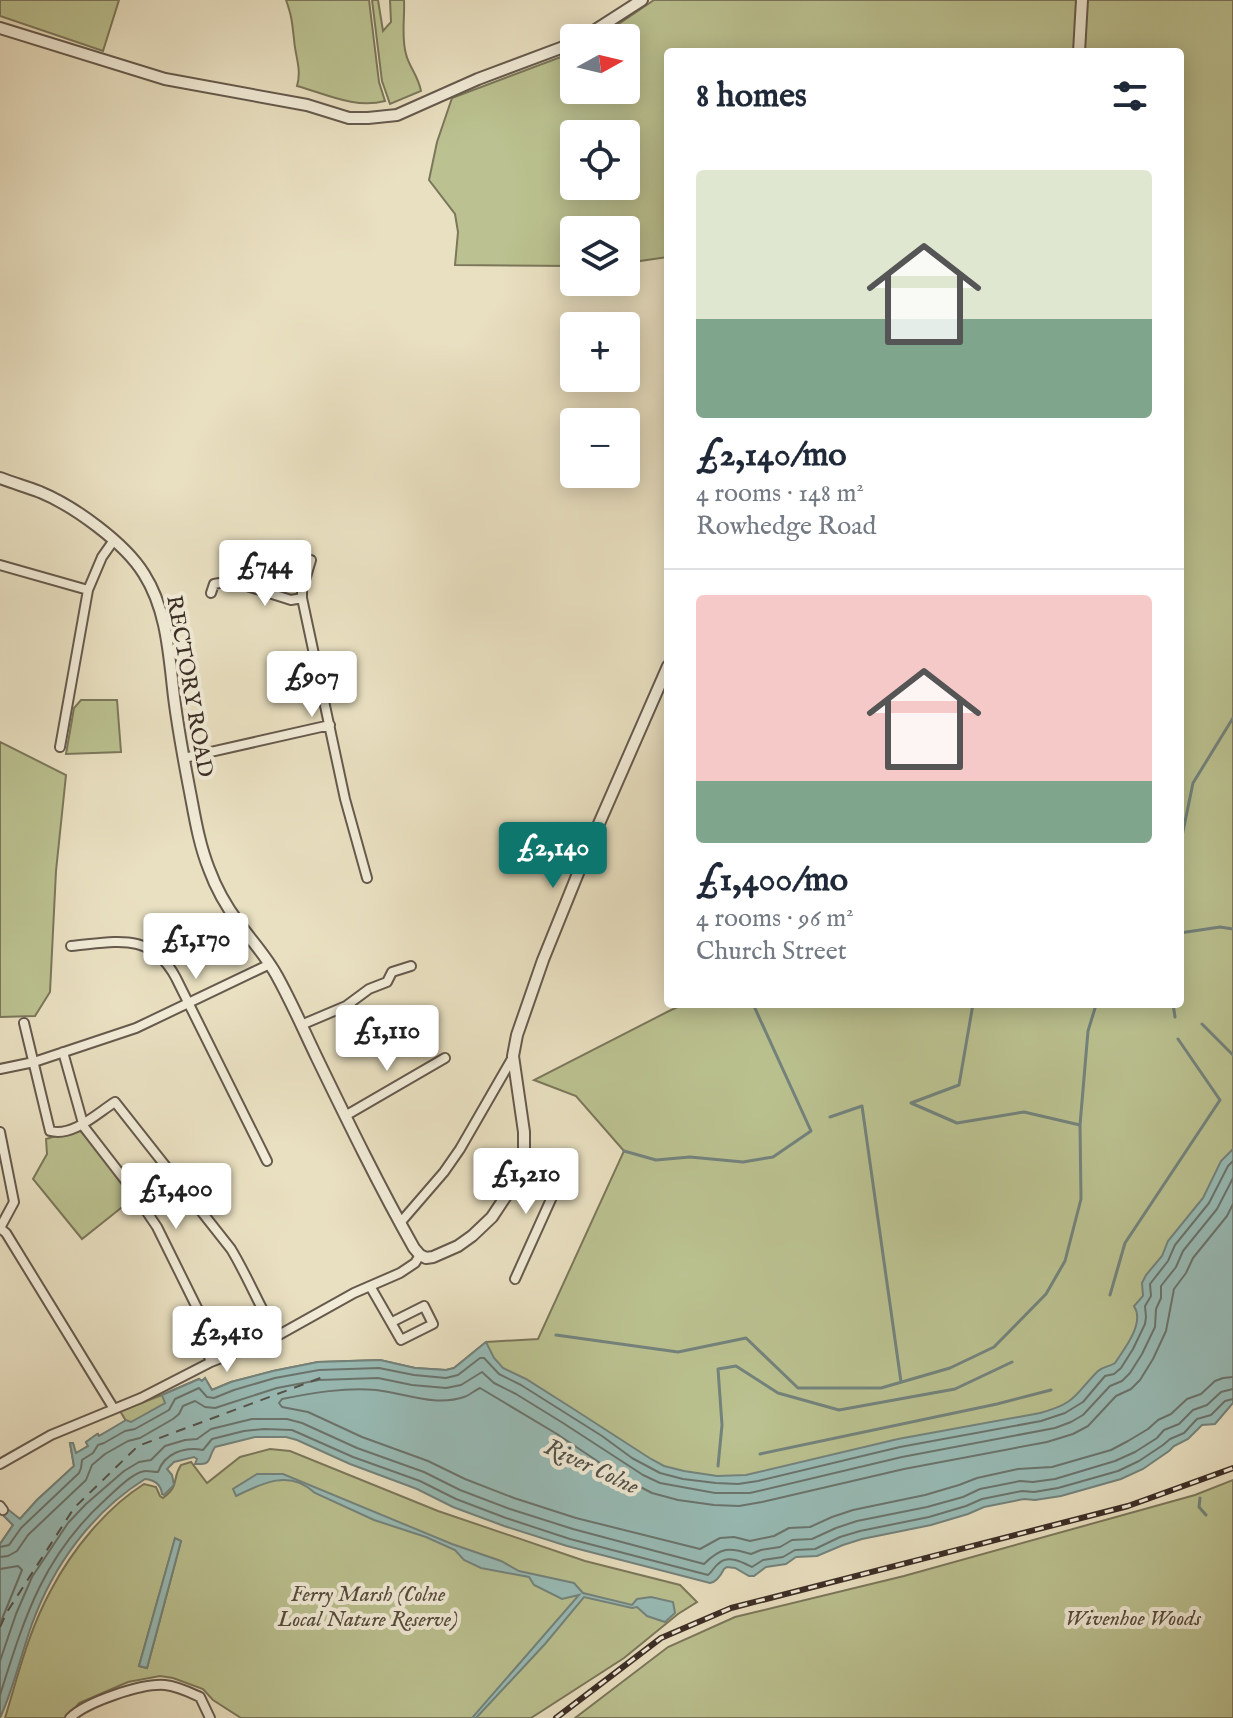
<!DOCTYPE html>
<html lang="en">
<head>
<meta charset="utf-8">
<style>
	body { margin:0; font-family:"IM FELL English",serif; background:#f6f6f7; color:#1f2937; height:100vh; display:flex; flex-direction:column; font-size:30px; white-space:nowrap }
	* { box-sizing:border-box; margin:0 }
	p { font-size:26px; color:#747a83 }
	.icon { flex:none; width:44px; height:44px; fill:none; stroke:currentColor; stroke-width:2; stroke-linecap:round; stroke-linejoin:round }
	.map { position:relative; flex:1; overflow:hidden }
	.panel { position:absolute; left:664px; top:48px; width:520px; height:960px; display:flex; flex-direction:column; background:#fff; border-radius:8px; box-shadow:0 4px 20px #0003 }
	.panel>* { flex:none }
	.needle { width:52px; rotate:82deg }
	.buttons { position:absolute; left:560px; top:24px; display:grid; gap:16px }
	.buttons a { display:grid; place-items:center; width:80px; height:80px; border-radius:8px; background:#fff; box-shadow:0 4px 20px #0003; font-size:40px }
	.price { position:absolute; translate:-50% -68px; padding:0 18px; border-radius:8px; background:#fff; color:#222; font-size:26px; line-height:52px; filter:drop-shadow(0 2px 4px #0008) }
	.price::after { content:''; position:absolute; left:50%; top:48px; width:24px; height:18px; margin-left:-12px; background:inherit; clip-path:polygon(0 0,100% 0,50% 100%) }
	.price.on { background:#0f766e; color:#fff }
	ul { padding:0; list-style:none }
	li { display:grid; align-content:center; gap:16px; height:424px; padding:0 32px }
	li+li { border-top:2px solid #e0e1e3 }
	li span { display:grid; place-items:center; height:248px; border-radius:8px; color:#555 }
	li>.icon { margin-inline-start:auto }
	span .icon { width:144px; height:144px; fill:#fffc; stroke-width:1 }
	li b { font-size:34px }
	h2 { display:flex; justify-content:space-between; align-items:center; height:96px; padding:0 32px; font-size:34px }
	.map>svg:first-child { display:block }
</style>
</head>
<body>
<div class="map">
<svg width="1233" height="1718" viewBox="0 0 1233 1718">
	<rect width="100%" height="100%" fill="#e9e0c1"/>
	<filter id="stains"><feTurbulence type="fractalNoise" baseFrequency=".0025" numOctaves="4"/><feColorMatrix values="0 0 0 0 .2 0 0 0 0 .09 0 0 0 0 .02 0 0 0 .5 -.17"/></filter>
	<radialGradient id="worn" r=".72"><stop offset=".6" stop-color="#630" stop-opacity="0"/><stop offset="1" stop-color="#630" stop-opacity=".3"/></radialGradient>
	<path fill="#bbc190" stroke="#7b775b" stroke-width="2" fill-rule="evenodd" d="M0,0h119l-16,51 -103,-35z
		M286,0h83l10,82 6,19c-30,8 -59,-7 -88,-15 5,-17 -2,-30 -3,-47 -2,-17 -2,-22 -8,-39z
		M372,0h6l5,31 8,-9 -1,-22h14c1,17 -3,37 2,54 3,13 12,21 15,37l-31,13 -8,-23z
		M654,0h579v1255l-76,118 -377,132 -435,-126 -345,165 13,-19 -13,-13 20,7 17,-19 37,-34 -4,-23h3l2,11 13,-8 -2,-4 12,-8 1,2 27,-15 -6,-10 42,-16 37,-16 3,2 3,-3 7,12 19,-8 42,-11 45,-9 62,-2 35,8 31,2 8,-2 32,-26 52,-3 86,-188 -48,-55 -42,-16 135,-69 15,-7h496v-952h-512v205l-42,6v-33h-52v36l-119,-1 3,-33 -3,-18 -26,-34 8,-38 15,-44 122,-46v38h52v-52h-28zM574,134h52v52h-52z
		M81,700h36l4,52 -55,2 8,-46z
		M0,742l66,33 -10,96 -6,121 -15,24 -35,1z
		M79,1129l38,44 15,20 -1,7 -49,39 -49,-60 14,-25 -1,-15z
		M270,1449l20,2 148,60 147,50 95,24 17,17 -19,12 -54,44 -93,60h-290l-28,-18 -10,-11 -30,-11 -13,-2 -32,6 -49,21 -12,15h-62c13,-43 24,-88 46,-128 21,-40 55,-82 93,-106l12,3 4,9 3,2c18,-14 8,-18 18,-33l10,-3 16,21 33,-26zM175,1539l6,2 -34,127 -8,-2z
		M1233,1480v238h-658l93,-71 67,-30 169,-41 291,-81z"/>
	<path fill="#98bcb7" stroke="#73837d" stroke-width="2" d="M1233,1149v254l-18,21 -13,1 -14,14 -14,7 -5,5 -26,18 -22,10 -60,17 -26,4 -11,-1 -40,8 -16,7 -37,11 -69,14 -19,6 -26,11 -21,1 -10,7 -20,3 -12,9h-5l-14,-8 -8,-1 -3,2c-3,6 -7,13 -14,14l-143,-37 -63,-20 -51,-19 -36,-18 -67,-25 -53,-24 -11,-3h-31l-40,10c-8,12 -2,18 -20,17l2,-5 -3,-2 -20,5 -7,7 5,6 2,10 -10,10 -2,-1c-1,-10 -7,-14 -17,-15 -53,33 -92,87 -113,145 -11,31 -19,66 -32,94v-174l13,-19 -13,-13 5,-5 15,12 17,-19 37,-34 -4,-23h3l3,10 12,-7 -2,-4 11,-8 2,2 27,-16 5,2 34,-19 -3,-8 37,-16 3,2 3,-3 7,12 19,-8 42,-11 45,-9 62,-2 35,8 31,2 8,-2 32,-26 8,16 9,10 23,11 46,29 79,51 13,7 20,5 33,5 29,-1 152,-36 142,-26c37,-10 34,-18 58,-42 6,-5 11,-4 17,-8 10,-15 30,-40 19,-57l9,-10 -1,-13 4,-8 16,-19 6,-15 35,-43 18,-37z
		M257,1474h26l169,70 49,17 18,10 55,12 9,10 49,12 5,-6 14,-2 22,5 2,11 -10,9 -18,-6 -10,-9 -5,1 -48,-11 -39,47 -69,74h-4l107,-123 -17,4 -28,-14 -5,-8 -48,-9 -17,-8 -9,-10 -29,-13 -52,-17 -59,-27c-25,-24 -53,-10 -79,3l-3,-7z
		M175,1538l6,3 -34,127 -8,-2z"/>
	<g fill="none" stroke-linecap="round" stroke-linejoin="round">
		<path stroke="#6a746e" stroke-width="2" d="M1233,1204l-6,12 -34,42 -7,15 -12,16 -8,42 -13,28 -13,21 -9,9 -15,7 -28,30 -15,8 -26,8 -143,27 -142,33 -23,4 -25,-1 -36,-5 -26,-7 -31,-16 -64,-43 -77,-46c-5,2 -10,7 -16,9 -29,10 -59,-4 -88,-7 -30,-3 -64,3 -94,9l-3,4 3,4 26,5 54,25 66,24 37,18 49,19 62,20 124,31 20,-11 14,-1 16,4 24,-5 15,-8 21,-1 22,-10 21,-7 72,-15 34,-10 18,-7 41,-9 34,-2 59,-17 17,-9 20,-12 10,-9 13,-6 16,-15 14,-5 14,-13 8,-3 10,-1
			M0,1547l9,-2 12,-17 58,-55 2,-5 1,-8 11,-7 5,-8 6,-2 21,-12 10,-2 34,-19 6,-11 24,-11 8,9 7,1 20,-8 41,-12 44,-8 60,-2 35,7 32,3 12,-3 22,-17h4l15,16 22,11 81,51 30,22 28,15 23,6 33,4 22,1 20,-3 142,-34 141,-26 24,-8 18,-11 22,-26 9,-2 7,-6 12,-19 12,-25 1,-7 -1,-11 6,-10 -1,-12 18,-23 7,-16 34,-42 19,-37 5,-5
			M0,1557l8,-1 9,-5 11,-16 58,-55 6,-15 13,-11 23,-13 12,-3 33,-19 6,-5 4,-8 12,-5 10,6 10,1 62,-20 42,-8 59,-2 34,7 34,3 15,-3 21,-13 12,11 22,11 47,29 80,52 17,8 55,10h35l152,-36 153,-29 16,-6 12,-7 27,-29 12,-5 8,-8 12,-19 13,-27 1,-18 5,-11v-12l15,-19 7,-16 34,-42 16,-31
			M0,1569l18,-3 4,4 -22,54
			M0,1661l16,-47 16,-37 36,-54 18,-19 38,-33 15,-9 12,-2 14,-14 20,-6 12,-1 14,-10 41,-10h35l15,4 55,25 67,24 36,18 50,19 63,20 131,35c17,-17 25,-17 47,-10l10,-4 19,-3 12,-7 20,-1 24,-11 21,-7 70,-14 36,-10 17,-8 40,-8 13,1 22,-3 60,-18 20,-9 22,-14 7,-8 15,-6 14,-14 14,-5 14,-13 12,-3
			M0,1695c25,-79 43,-139 106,-196 9,-8 28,-28 40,-28 4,0 8,1 12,1 6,-18 26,-26 45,-22l9,-11 32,-8 20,-2 28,1 61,27 67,24 36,18 50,19 64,21 138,36c4,-3 6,-8 10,-11 10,-10 24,-2 34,3l11,-7 20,-3 12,-7 20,-1 25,-12 20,-6 69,-14 37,-11 16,-7 40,-8 12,1 24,-4 60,-17 21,-10 24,-16 7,-6 14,-6 13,-14 14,-4 14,-14 8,-2"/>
		<path stroke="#73837d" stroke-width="3" d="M1180,846l13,-63 40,-65
			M1180,933l40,-6 13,2
			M973,1004l-14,81 -48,18 46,20 67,-11 56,13
			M1173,1004l2,13
			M1202,1024l31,31
			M830,1117l32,-11 39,276
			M624,1151l32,9 34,-3 53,5 30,-5 38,-26 -58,-127
			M1110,1295l15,-52 95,-143 -42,-61
			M556,1335l122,17 68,-14 52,50h83l69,-20 44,-21 52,-53 19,-33 16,-62 -1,-74 8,-94 8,-26 -4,-1
			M760,1454l237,-50 54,-14
			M718,1466l4,-41 -4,-56 18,-3 42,27 61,17 116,-21 57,-27
			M1200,1498l-1,9 7,8"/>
		<path stroke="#52514a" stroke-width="2" stroke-dasharray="10 8" stroke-linecap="butt" d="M0,1627l7,-15 67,-104 64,-62 185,-69"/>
		<g stroke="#665a4d" stroke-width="12">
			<path id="minor" d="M311,560l-9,30v8l43,201 22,79
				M0,565l88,25
				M211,593l3,-9 17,-3 60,19 11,-2
				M60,747l28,-157 14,-33 12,-17
				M184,758l146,-33
				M71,946c45,-4 80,-15 105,32l91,183
				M24,1023l26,108c23,6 46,-17 65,-29l116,147c17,28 29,59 46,87
				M301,1025l45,-19 23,-17 18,-7 5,-10 19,-6
				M63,1052l21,75 44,57 29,43 47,95 1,5 -3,11 9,24
				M0,1069l34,-7 102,-34 134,-64
				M345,1116l100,-58
				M0,1132l14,70 -14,26 6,5 108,176
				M519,1166l39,18
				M400,1223l44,-51 16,-23 53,-92
				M515,1279l51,-113
				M370,1286l31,54 32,-16 -9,-18 -32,16
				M0,1464l51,-29 90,-37 70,-36 66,-26 77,-43 46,-20 15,-10 5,-8
				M0,1506l3,4
				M70,1718c16,-16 72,-35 95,-33 12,1 24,7 35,12l10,21"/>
		</g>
		<g stroke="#665a4d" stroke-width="14">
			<path id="tertiary" d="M0,28l165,51 142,26 42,13h19l29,-3 81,-36 96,-36
				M583,38l59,-38
				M1079,52l3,-52
				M0,478c13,5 27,9 40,14 34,14 85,51 104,82 23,36 25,81 30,123 4,32 10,64 16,95 5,26 9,52 19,77 7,19 17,37 29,53 13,18 29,35 39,54 15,27 27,55 40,82 31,64 62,128 97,190l6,7 6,3 7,-1 25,-11 14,-10 20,-19 16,-24 6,-13 10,-30v-18l-11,-76 4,-21 26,-75 44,-109 81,-185"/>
		</g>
		<use href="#minor" stroke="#f1ebd7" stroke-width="8"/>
		<use href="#tertiary" stroke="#f1ebd7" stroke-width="10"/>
		<g stroke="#3b2d26" stroke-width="6">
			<path id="rail" d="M556,1718l105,-80 70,-30 397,-102 105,-38"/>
		</g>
		<use href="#rail" stroke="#f1ebd7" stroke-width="3" stroke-dasharray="9" stroke-linecap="butt"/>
	</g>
	<g text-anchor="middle" stroke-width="8" stroke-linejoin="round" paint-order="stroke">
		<g font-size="22" fill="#3b2d26" stroke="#f1ebd7">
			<text transform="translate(191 686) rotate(80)" y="8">RECTORY ROAD</text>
		</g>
		<g font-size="22" font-style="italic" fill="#554b3b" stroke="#f1ebd7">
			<text x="368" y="1601">Ferry Marsh (Colne<tspan x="368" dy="25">Local Nature Reserve)</tspan></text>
			<text x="1133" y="1625">Wivenhoe Woods</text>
		</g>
		<g font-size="24" font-style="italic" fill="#52514a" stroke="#f1ebd7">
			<text transform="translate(592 1466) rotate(25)" y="8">River Colne</text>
		</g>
	</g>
	<rect width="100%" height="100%" filter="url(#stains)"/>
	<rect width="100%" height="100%" fill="url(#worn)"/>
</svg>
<div class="buttons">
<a><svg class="needle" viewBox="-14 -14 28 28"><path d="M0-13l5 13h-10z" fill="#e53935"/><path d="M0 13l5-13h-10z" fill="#747a83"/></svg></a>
<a><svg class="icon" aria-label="locate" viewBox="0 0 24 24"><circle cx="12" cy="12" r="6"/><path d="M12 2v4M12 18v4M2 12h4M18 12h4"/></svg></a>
<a><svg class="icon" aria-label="layers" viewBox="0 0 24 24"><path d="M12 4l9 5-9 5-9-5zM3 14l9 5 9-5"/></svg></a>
<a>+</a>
<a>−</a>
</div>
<b class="price" style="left:265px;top:608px">£744</b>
<b class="price" style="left:312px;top:719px">£907</b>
<b class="price on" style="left:553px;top:890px">£2,140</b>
<b class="price" style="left:196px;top:981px">£1,170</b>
<b class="price" style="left:387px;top:1073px">£1,110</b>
<b class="price" style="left:526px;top:1216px">£1,210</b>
<b class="price" style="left:176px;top:1231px">£1,400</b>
<b class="price" style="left:227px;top:1374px">£2,410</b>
<section class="panel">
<h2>8 homes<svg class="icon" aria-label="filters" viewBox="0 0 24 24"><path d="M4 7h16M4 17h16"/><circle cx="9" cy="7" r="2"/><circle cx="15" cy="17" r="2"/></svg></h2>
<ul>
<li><span style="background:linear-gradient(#dfe7d0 60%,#7fa58c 0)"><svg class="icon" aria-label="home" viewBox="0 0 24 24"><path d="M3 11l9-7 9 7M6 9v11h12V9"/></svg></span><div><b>£2,140/mo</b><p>4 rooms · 148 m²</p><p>Rowhedge Road</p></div></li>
<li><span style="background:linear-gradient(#f6c9c9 75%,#7fa58c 0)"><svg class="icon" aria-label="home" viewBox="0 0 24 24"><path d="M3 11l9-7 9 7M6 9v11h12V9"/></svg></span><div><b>£1,400/mo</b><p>4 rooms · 96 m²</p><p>Church Street</p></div></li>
</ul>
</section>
</div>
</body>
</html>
